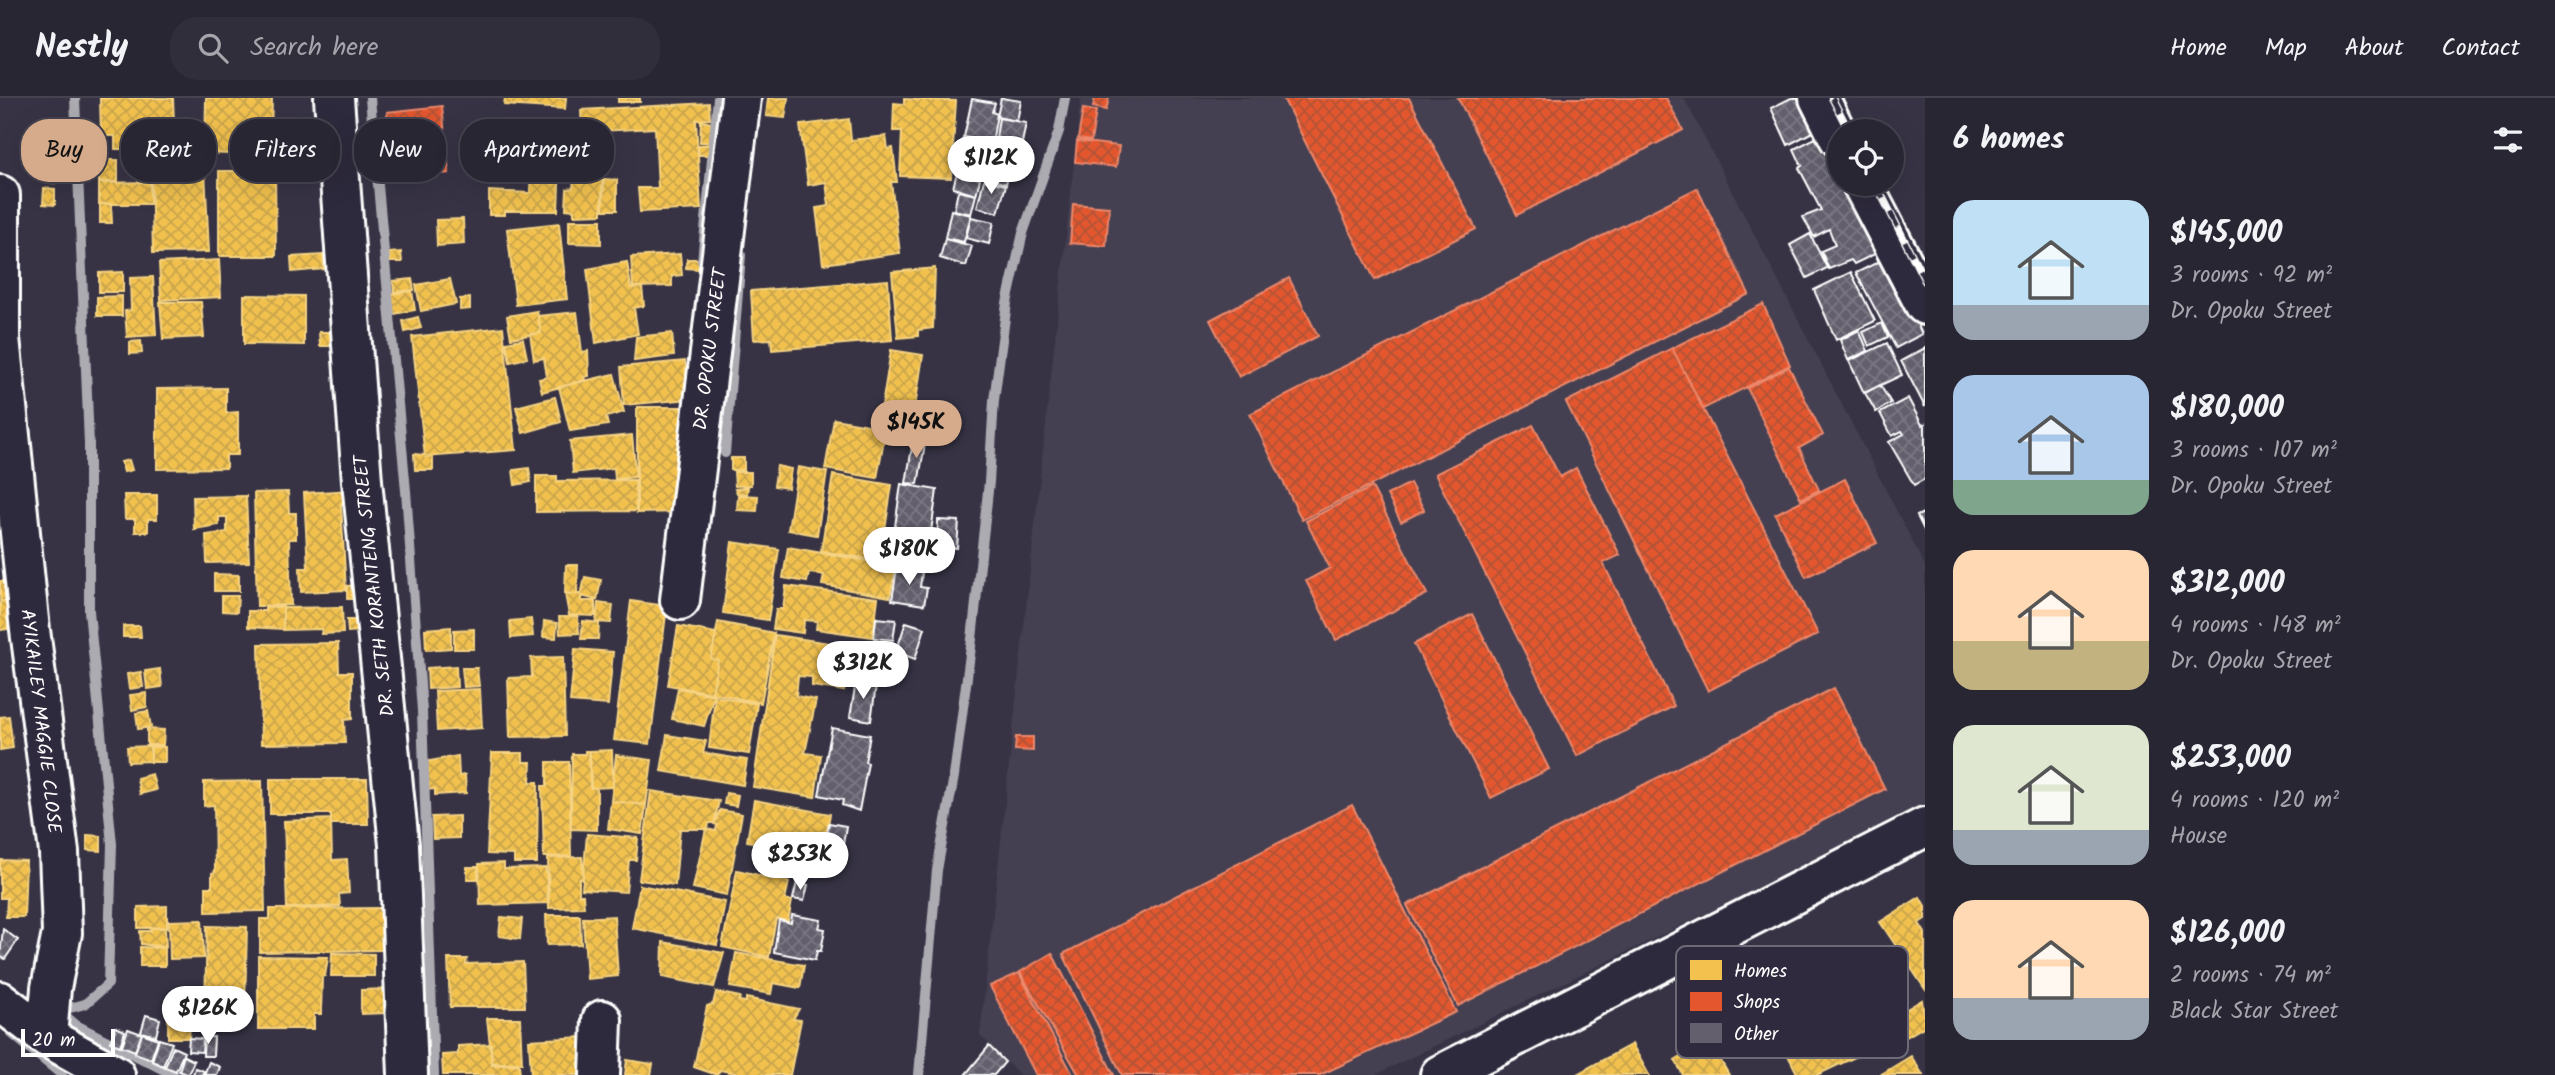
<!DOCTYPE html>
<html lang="en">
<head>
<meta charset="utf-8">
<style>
	body { margin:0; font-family:Kalam,sans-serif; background:#312e3c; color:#f1f3f6; height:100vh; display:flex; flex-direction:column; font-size:26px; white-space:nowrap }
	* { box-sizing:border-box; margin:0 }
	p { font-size:23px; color:#a5a5ac }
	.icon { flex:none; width:38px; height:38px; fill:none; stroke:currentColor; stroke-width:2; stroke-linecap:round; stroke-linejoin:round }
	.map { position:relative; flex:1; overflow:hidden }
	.drawer { display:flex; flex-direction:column; background:#292634; width:630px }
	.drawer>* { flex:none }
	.top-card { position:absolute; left:21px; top:21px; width:665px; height:63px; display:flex; gap:14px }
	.buttons { position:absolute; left:1827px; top:21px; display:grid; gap:14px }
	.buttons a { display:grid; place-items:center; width:77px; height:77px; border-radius:50%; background:#292634; box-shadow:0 7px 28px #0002,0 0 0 2px #45434f; font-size:35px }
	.scale { position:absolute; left:21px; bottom:18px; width:94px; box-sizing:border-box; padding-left:7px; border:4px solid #fff; border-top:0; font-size:19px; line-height:24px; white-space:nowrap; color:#fff; -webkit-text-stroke:5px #2f2a3d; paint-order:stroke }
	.price { position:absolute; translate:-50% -60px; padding:0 16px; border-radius:24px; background:#fff; color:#222; font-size:23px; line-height:46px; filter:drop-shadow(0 2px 4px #0008) }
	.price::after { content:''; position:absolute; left:50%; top:42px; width:21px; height:16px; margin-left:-10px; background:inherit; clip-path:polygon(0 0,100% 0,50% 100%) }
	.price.active { background:#d6ab8b; color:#111 }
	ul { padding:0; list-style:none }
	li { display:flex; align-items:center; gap:21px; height:175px; padding:0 28px }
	li span { display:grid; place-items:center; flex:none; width:196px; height:140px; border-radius:21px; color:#555 }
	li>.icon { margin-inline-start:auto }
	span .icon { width:84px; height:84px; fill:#fffc; stroke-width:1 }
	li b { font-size:30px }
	h2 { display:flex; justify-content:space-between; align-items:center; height:84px; padding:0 28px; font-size:30px }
	.pill { padding:0 24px; border-radius:28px; background:#292634; box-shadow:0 7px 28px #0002,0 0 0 2px #45434f; font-size:24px; line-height:63px }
	.pill.active { background:#d6ab8b; color:#111 }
	header { display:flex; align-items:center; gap:42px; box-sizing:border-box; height:98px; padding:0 35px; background:#292634; border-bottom:2px solid #45434f }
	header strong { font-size:33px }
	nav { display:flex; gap:38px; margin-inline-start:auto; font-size:24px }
	.search { width:490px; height:63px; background:#312e3c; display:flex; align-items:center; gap:18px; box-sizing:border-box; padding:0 24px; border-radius:28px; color:#a5a5ac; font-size:26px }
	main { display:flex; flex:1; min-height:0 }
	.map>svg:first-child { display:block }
</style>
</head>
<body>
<header>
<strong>Nestly</strong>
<div class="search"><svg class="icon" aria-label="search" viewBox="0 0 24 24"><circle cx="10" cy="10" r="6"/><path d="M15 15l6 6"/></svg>Search here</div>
<nav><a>Home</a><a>Map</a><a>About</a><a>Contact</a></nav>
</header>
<main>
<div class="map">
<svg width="1925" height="977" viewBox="0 0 1925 977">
	<defs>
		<pattern id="homes-cross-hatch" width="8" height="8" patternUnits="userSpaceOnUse" patternTransform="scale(1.75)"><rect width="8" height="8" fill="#f2c14e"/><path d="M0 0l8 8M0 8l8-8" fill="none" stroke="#c8a44e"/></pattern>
		<pattern id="shops-cross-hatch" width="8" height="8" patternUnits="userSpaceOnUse" patternTransform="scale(1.75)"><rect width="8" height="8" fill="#e4572e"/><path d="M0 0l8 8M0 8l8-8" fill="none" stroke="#af5338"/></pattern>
		<pattern id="building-cross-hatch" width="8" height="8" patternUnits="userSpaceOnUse" patternTransform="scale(1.75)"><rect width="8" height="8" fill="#635f6d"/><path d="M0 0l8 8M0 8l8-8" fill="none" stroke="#7a7783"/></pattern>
	</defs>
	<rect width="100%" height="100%" fill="#373345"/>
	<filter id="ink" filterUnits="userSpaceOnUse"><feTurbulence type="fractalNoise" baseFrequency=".0143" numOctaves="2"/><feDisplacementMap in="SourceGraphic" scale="14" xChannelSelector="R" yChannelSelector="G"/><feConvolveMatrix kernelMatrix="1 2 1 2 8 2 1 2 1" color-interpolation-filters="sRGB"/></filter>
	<g filter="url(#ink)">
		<path fill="#444051" d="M1081,0h603l241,468v240l-550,269h-355l-40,-40z"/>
		<path fill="url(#homes-cross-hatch)" stroke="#f6d483" stroke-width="2" d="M100,0h73l2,51h-60v-13h-14z
			M206,0h66l-1,38h-6v19l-34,2v-3l-26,-1z
			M505,0h61l-1,11 -61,-4z
			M618,0h22v4h-22z
			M768,0h20l-3,20 -19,-2z
			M904,1l52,2 -5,77 -51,-2 2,-45h-9l1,-28 10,1z
			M709,5l1,16 -14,1 5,89 -61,3 -2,-24h20l-3,-60 -73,4 -1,-22z
			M849,21l2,21 35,-4 2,13 5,-1 4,34h-6l9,71 -77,11 -7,-56 13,-2 -3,-24 -18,3 -8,-60z
			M701,23l11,2 -1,20 -11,-1z
			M488,32l73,4 -3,77h-53v4h-16v-24l41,2 1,-32 -44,-2z
			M698,47h15l-1,10h-13z
			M42,53l17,2 -4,30 -16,-2z
			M100,62h18v22h-19z
			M575,71h27v45l-28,1v-5l-8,-1 1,-20 6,-1z
			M151,72h54l4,82 -56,1z
			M219,73h56l1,85h-57z
			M604,81l13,1v30h-14z
			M150,84v22h-51v-21z
			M44,90l11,1v16l-12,-1z
			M100,106h11l1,19h-12z
			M463,121l1,25 -27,2 -1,-26z
			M569,122h32v24l-32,-1z
			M559,125l8,76 -51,6 -9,-76z
			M401,154l1,10h-12l-1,-9z
			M680,156l2,21 -10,1v10l-39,1 -2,-30z
			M323,157l1,14 -32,3 -1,-15z
			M687,161h12l-1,10 -12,-1z
			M219,162l2,37 -60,3 -2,-37z
			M627,164l4,26 11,-1 2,19 -10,2 4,26 -42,9 -9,-74z
			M935,170l-2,60 -15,2v6l-20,2 -6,-66z
			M123,174v20h-24v-19z
			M153,179l3,58 -29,2 -2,-26 6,-1 -1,-32z
			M412,181l2,11 -20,2 -1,-11z
			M450,181l6,25 -35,7 -5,-26z
			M888,182l4,60 -120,10 -1,-11 -17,1 -3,-49z
			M412,193l3,19 -21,4 -3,-20z
			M244,197l60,1v49l-60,-1z
			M122,198v20h-25v-19z
			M470,200v11l-10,1v-11z
			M160,204h41l3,35 -41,2z
			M537,213l4,22 -30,5 -4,-22z
			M577,214l5,40 6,-1 1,25 -5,1 1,3 -43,12 -3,-13 8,-2 -3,-19 -10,2 -4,-26 11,-1 -3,-17z
			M418,219l3,11 -16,4 -2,-11z
			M503,229l13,123 -91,7 -13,-120z
			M319,234h18v14h-17z
			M672,235l2,23 -40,5 2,-24z
			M523,241l4,19 -17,4 -4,-20z
			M141,243l1,12 -12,1v-12z
			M891,252l32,5 -11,72 -22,-4 2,-10 -11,-1z
			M685,263l5,38 -66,6 -3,-38z
			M614,276l10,38 -18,5 2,8 -38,6 -11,-44z
			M226,290v25l12,-1v43h-12v13l-69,1v-80z
			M555,299l6,25 -38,11 -7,-26z
			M637,309h52l-8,105 -44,1z
			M834,321l52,9 -9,50 -52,-9z
			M632,337l4,42 -21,2 -1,-11 -41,5 -3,-32z
			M414,356l19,2v14h-18z
			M731,360h13v12h-13z
			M129,362l3,10 -8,2 -3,-10z
			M777,368l14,3 -3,19 -14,-2z
			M798,369l29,5 -10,63 -29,-5z
			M529,370l2,14 -16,3 -2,-15z
			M734,374h17v13l-16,1z
			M833,377l59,10 -12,76 -59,-10z
			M536,378h21v5l78,-1 1,31 -100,1z
			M748,389l-1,7 -10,-1 -2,-4z
			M352,392v13l-11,1 5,86 -45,2 -1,-24h8l-4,-75z
			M288,394l1,21h7v26h-7l2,66 -34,1 -3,-113z
			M124,397h33v24h-9v13h-13v-13h-10z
			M738,397l20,1 -1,15 -20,-1z
			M246,398l3,66 -42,1 -1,-28 21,-3v-15h-8v8l-25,4 -1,-32z
			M732,444l47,7 -11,71 -45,-7z
			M788,449l108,19 -6,31 -68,-12 2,-10 -15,-2 -2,9 -24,-4z
			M566,467h12l-1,29 -12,-1z
			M214,476l25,1v16h-25z
			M585,479l16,3 -4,20 -16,-4z
			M0,483h5v20h-5z
			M361,487l1,14h-15v-13z
			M786,488l92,12 -5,39 -57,-8 1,-8 -13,-1 -1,13 -30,-4 3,-20h7z
			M565,496h16v7h14v15l-26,-1z
			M222,498h16l-1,16 -15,-1z
			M0,503h6l2,28 -8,1z
			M631,503l36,5 -17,138 -36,-4z
			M598,505l15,2 -2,18 -15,-1z
			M265,509h18v22l-35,-2v-16h17z
			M342,509l1,26 -22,1 1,-5 -39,1v-22z
			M578,518l1,17 -19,1 -1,-17z
			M531,521l2,17 -22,2 -1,-17z
			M347,522h10l2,11 -11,1z
			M544,523l13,2 -1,15 -13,-1z
			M583,523l16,2 -1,16h-17z
			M718,524l56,11 -13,70 -49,-10 6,-33 -7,-1z
			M123,528h17l1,11h-18z
			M678,528l38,7 -5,26 7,1 -6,33 -44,-8z
			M451,529v21l-25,2 -1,-21z
			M474,531v20h-20v-19z
			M775,537l96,14 -4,30 -20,-3 -3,15 -32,-5v-9l-14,-1 -2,20 20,4 -11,53 16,2 -6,42 -62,-10z
			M338,545l1,29h13v47l-8,1 1,23 -84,1 -2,-100z
			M575,551l38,3 -5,53 -38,-3z
			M563,559l2,79 -55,1 -2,-59 24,-1 -1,-19z
			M456,568l1,21 -29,2 -1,-21z
			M462,570h15l2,18 -15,1z
			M160,571l2,18 -15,2 -2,-18z
			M141,574l2,15 -14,2 -2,-15z
			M678,590l36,7 -10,31 -32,-7z
			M480,591l2,39 -45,3 -2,-40z
			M146,595l1,14 -15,3 -2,-15z
			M715,598l42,8 -8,50 -40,-6z
			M148,613l3,16 -13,2 -2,-16z
			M9,618l4,32 -13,2v-33z
			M147,631l17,1 -1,15h-16z
			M667,637l39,6 -3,12 44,7 -4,25 -82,-14z
			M150,648l1,15 -23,1 -1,-15z
			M151,649h14v15h-14z
			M612,652l1,37 -22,1 -1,-37z
			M585,653h4l1,37h7v42l-26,-1 1,-75h13z
			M492,655h31v9h8l-1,20h8l-1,81h-23v-8l-27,-1z
			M616,657l36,5 -6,45 -35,-4z
			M458,658l1,20 6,-1 1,18 -31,2v-6l-9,1 -2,-28z
			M547,664h22l2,94 -27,1 -2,-71h5z
			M152,676l4,16 -16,4 -3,-16z
			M270,681h97l1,45h-37v-10h-61z
			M262,683l3,130 -59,1v-25h6v-14l3,-1 -1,-67 -10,1v-24z
			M651,693l68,10 -5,22h-5l-1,6h-28l-5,56 -36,-5z
			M726,695l12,2 -2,11 -12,-2z
			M754,702l76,14 -8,41 -75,-14z
			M611,703l35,4 -4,29 -34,-5z
			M720,712l22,4 -15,81 -34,-7 13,-59 10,2 1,-6 -3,-1z
			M459,718v22l-26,1 -1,-22z
			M331,721l1,41 15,-1 2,34 -10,1 1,12 -53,2 -3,-87z
			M587,736l51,4 -2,22h-7l-3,32 -44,-3z
			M87,737l14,1v15l-14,-1z
			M582,759l1,22h-4v16h4l1,12 -35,1 -1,-50z
			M0,762l26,1 -2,56h-18l1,-19h-7z
			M504,765v6l42,-1 2,35 -68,2 -1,-41z
			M467,769h11v12h-11z
			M737,772l52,12 -4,17 7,2 -4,20 -12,-2 -7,38 -47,-10z
			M640,787l85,17 -8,43 -85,-17z
			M1920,799l5,9v13l-6,4 6,10v56l-45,-67z
			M167,808v21l-29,1v-21z
			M382,810l1,42 -123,2v-33h10v-10z
			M546,817h34l1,29 -34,1z
			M614,818l4,60 -31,3 -4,-61z
			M501,819l21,2 -2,20 -21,-3z
			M202,822l2,38 -34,1 -1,-38z
			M207,828l40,1 -2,79 -40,-1z
			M150,830h15l1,19 -25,-3 -1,-13h11z
			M663,844l61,11 -10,34 -52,-10z
			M140,849l25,1v18h-25z
			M332,855l42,1v22h-43z
			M736,855l68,12 -4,23 -27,-5 -2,11 -41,-7z
			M258,858l70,1 -3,19 -3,1 -1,37h-7v15h-56z
			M448,861h19l-1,5 57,-2 2,45h-75z
			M1817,876l26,55 14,-7 13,28 -53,25h-19l-27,-53v-7l5,-2 -8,-16z
			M387,891v24l-26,1v-24z
			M716,894l24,5 -1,4 7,1v-4l53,11 -6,10 8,1 -11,55h-45l-25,-5 -3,5 -23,-8 13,-61 6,-2z
			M1922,902l3,26 -41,24 -12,-20z
			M168,906l24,1 -3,33h-21z
			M487,920h33l2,45h-30z
			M583,939l2,38h-54l-2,-35z
			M1709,942l20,35h-46l-8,-15z
			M491,946l1,21 27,-1 1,11h-77l-1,-20 16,-1v-8z
			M1632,946l17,31h-71l-1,-1z
			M1911,958l12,19h-43z
			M627,962l26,4 -2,11h-26z"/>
		<path fill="url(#shops-cross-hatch)" stroke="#ec896d" stroke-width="2" d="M1095,0h14l-3,12 -13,-3z
			M1283,0h126l67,131 -101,51z
			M1458,0h208l17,32 -166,85z
			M442,8l7,67 -55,6 -7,-67z
			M1083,11l13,2 -5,30 -13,-2z
			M1077,43l42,5 -3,21 -41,-5z
			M1697,90l52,106 -447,226 -52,-106z
			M1073,106l36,3 -3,39 -36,-3z
			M1289,180l29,58 -79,41 -29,-57z
			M1763,206l27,61 -87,44 -31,-61z
			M1672,250l146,286 -110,57 -142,-289z
			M1789,269l34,68 -24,13 20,42 -18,9 -54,-111z
			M1533,327l27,52 16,-9 44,87 -17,8 71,143 -97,50 -142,-282z
			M1845,381l32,64 -71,34 -31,-63z
			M1410,385l14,27 -23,12 -14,-27z
			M1372,389l55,107 -91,46 -30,-59 24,-13 -24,-47z
			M1472,516l77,155 -58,29 -77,-154z
			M1834,590l51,101 -427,217 -51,-101z
			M1016,639h17v14l-18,-1z
			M1352,707l104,207 -136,63h-198l-59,-121z
			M1052,855l62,122h-35l-59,-103z
			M1019,875l54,102h-37l-46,-89z"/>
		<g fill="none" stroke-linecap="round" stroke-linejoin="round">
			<path stroke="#adabb2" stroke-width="10" d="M370,0l36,393 16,220 12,364
				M702,163l16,-163
				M725,355l16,-198
				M59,913l26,-7 23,-20 4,-140 -23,-233v-167l-14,-346
				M60,913l16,14 98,50
				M11,935l51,42
				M919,977l18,-205 17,-94 18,-137 17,-157 5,-82 13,-97 16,-70 36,-102 6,-33"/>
		</g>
		<path fill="url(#building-cross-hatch)" stroke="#fff" stroke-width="2" d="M1001,0l20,3 -4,20 -20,-4z
			M1791,0h12l15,31 -30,16 -17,-37z
			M972,1l23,4 -3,9 5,2 -5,29 -28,-6z
			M999,20l27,5 -4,20 -26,-5z
			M1823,36l16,30v20h11l5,9 -9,3 3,5 11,-4 19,55 -25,12 -3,-4 -22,9 -8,-18 14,-6 -6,-16 -15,8 -11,-20 18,-7 -22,-42 3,-2 -8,-17z
			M963,39l20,4 -6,34 -21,-4z
			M996,40l21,5 -5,16 -20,-5z
			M991,56l21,6 -6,24 -22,-7z
			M957,74l23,7 -4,16 -23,-7z
			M984,82l22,5 -8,28 -21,-6z
			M958,93l18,4 -5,19 -17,-4z
			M951,112l20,5 -7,27 -19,-4z
			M971,119l23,5 -5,22 -23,-6z
			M1810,136l17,34 -20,10 -17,-33z
			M945,141l27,7 -6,20 -26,-8z
			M1886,160l36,76 -26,14 -40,-75z
			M1851,174l24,49 -39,19 -22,-50z
			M1882,225l6,14 -19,9 -6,-14z
			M1859,232l9,21 -20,9 -8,-20z
			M1887,245l15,32 -38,18 -15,-32z
			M1925,250v59l-24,-46z
			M1880,287l11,18 -15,9 -11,-19z
			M1908,300l14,27 3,-1v55l-11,6 -25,-43 15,-8 -2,-3 -10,5 -12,-23z
			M914,337l12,3 -8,46 -12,-1z
			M901,386l36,6 -9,63 -36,-5z
			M1925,414v20l-8,-16z
			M938,422l21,1 -2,27 -20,-1z
			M897,470l25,4 -2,15 7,1 -3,17 -32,-5z
			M876,520l20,2 -3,20 -19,-2z
			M906,524l19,6 -10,31 -19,-7z
			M873,546l16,3 -2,11 -16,-2z
			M856,584l20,3 -5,36 -21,-4z
			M832,630l38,7 -5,27 3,1 -9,48 -17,-6 1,-5 -24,-5z
			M829,725l17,3 -7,43 -17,-3z
			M797,784l11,3 -4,16 -11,-2z
			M792,817l29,5 -2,8 6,1 -4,22h-4l-2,9 -41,-8 5,-32 12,3z
			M3,831l15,11 -13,19 -5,-3z
			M146,917l14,4 -4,17 -15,-4z
			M116,929l9,4 -5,15 -10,-4z
			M128,931l14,5 -7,17 -13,-5z
			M142,935l16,6 -7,20 -16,-6z
			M204,939h10l-1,19h-10z
			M189,940l14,1 -1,13 -14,-1z
			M159,941l13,4 -9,23 -11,-5z
			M989,948l16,16 -11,13h-29z
			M173,949l11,5 -8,19 -11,-4z
			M184,958l10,5 -6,14 -9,-4z
			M209,964l11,5 -3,8h-13z
			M195,970l9,3 -2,4h-9z"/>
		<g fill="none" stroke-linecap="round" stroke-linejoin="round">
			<g stroke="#fff" stroke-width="44">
				<path id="minor" d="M334,0l28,383 37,364 9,230
					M1819,0l20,40
					M1862,86l63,121
					M0,97v143l30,292 29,222 3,81 -11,55 -4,49
					M680,502l61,-502
					M0,903l47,36 68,38
					M600,977l2,-55
					M1440,977l485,-248"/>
			</g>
			<use href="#minor" stroke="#2f2a3d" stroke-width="38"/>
			<g stroke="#fff" stroke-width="8">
				<path id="rail" d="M1832,0l17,33
					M1876,86l49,97"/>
			</g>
			<use href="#rail" stroke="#2f2a3d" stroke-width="5" stroke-dasharray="16" stroke-linecap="butt"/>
		</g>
	</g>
	<g text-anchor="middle" stroke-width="7" stroke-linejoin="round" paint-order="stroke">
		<g font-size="19" fill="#fff" stroke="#2f2a3d">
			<text transform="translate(709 251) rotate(-83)" y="7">DR. OPOKU STREET</text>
			<text transform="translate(373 488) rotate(-96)" y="7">DR. SETH KORANTENG STREET</text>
			<text transform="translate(42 623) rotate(83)" y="7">AYIKAILEY MAGGIE CLOSE</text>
		</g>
	</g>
	<rect x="1676" y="848" width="232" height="112" rx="10" fill="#2f2a3d" stroke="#6d6a77" stroke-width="2"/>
	<rect x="1690" y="862" width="32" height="20" fill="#f2c14e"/>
	<rect x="1690" y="894" width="32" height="19" fill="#e4572e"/>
	<rect x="1690" y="925" width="32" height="20" fill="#635f6d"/>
	<g font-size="19" fill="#fff">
		<text x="1734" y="879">Homes</text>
		<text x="1734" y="910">Shops</text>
		<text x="1734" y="942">Other</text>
	</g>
</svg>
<div class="buttons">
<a><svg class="icon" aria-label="locate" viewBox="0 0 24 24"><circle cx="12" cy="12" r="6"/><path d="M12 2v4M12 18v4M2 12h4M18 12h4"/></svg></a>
</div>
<div class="scale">20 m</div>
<b class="price" style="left:991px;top:98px">$112K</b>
<b class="price active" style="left:916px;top:362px">$145K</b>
<b class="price" style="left:909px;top:489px">$180K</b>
<b class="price" style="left:863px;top:603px">$312K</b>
<b class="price" style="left:800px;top:794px">$253K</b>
<b class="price" style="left:208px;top:948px">$126K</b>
<div class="top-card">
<a class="pill active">Buy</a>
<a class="pill">Rent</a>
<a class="pill">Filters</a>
<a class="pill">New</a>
<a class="pill">Apartment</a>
</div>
</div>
<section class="drawer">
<h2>6 homes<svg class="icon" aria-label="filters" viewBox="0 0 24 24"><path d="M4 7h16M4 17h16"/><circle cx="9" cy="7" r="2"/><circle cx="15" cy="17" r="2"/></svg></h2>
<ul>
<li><span style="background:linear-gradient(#bfe0f5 75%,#9aa5b1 0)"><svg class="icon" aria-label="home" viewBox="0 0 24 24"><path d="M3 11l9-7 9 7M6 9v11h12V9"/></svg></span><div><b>$145,000</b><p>3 rooms · 92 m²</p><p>Dr. Opoku Street</p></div></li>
<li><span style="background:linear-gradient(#a9c7e8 75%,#7fa58c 0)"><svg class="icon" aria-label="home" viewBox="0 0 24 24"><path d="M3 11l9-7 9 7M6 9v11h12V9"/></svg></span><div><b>$180,000</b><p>3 rooms · 107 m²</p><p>Dr. Opoku Street</p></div></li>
<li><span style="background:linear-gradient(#ffd9b3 65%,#c2b280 0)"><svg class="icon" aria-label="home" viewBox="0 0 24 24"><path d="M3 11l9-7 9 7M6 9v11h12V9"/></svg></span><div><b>$312,000</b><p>4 rooms · 148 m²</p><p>Dr. Opoku Street</p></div></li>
<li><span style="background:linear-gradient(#dfe7d0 75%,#9aa5b1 0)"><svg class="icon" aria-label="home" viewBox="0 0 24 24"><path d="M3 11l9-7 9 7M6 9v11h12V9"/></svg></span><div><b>$253,000</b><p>4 rooms · 120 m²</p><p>House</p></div></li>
<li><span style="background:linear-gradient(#ffd9b3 70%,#9aa5b1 0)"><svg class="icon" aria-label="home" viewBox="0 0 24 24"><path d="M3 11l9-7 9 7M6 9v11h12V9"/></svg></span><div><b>$126,000</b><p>2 rooms · 74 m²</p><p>Black Star Street</p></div></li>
</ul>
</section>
</main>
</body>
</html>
